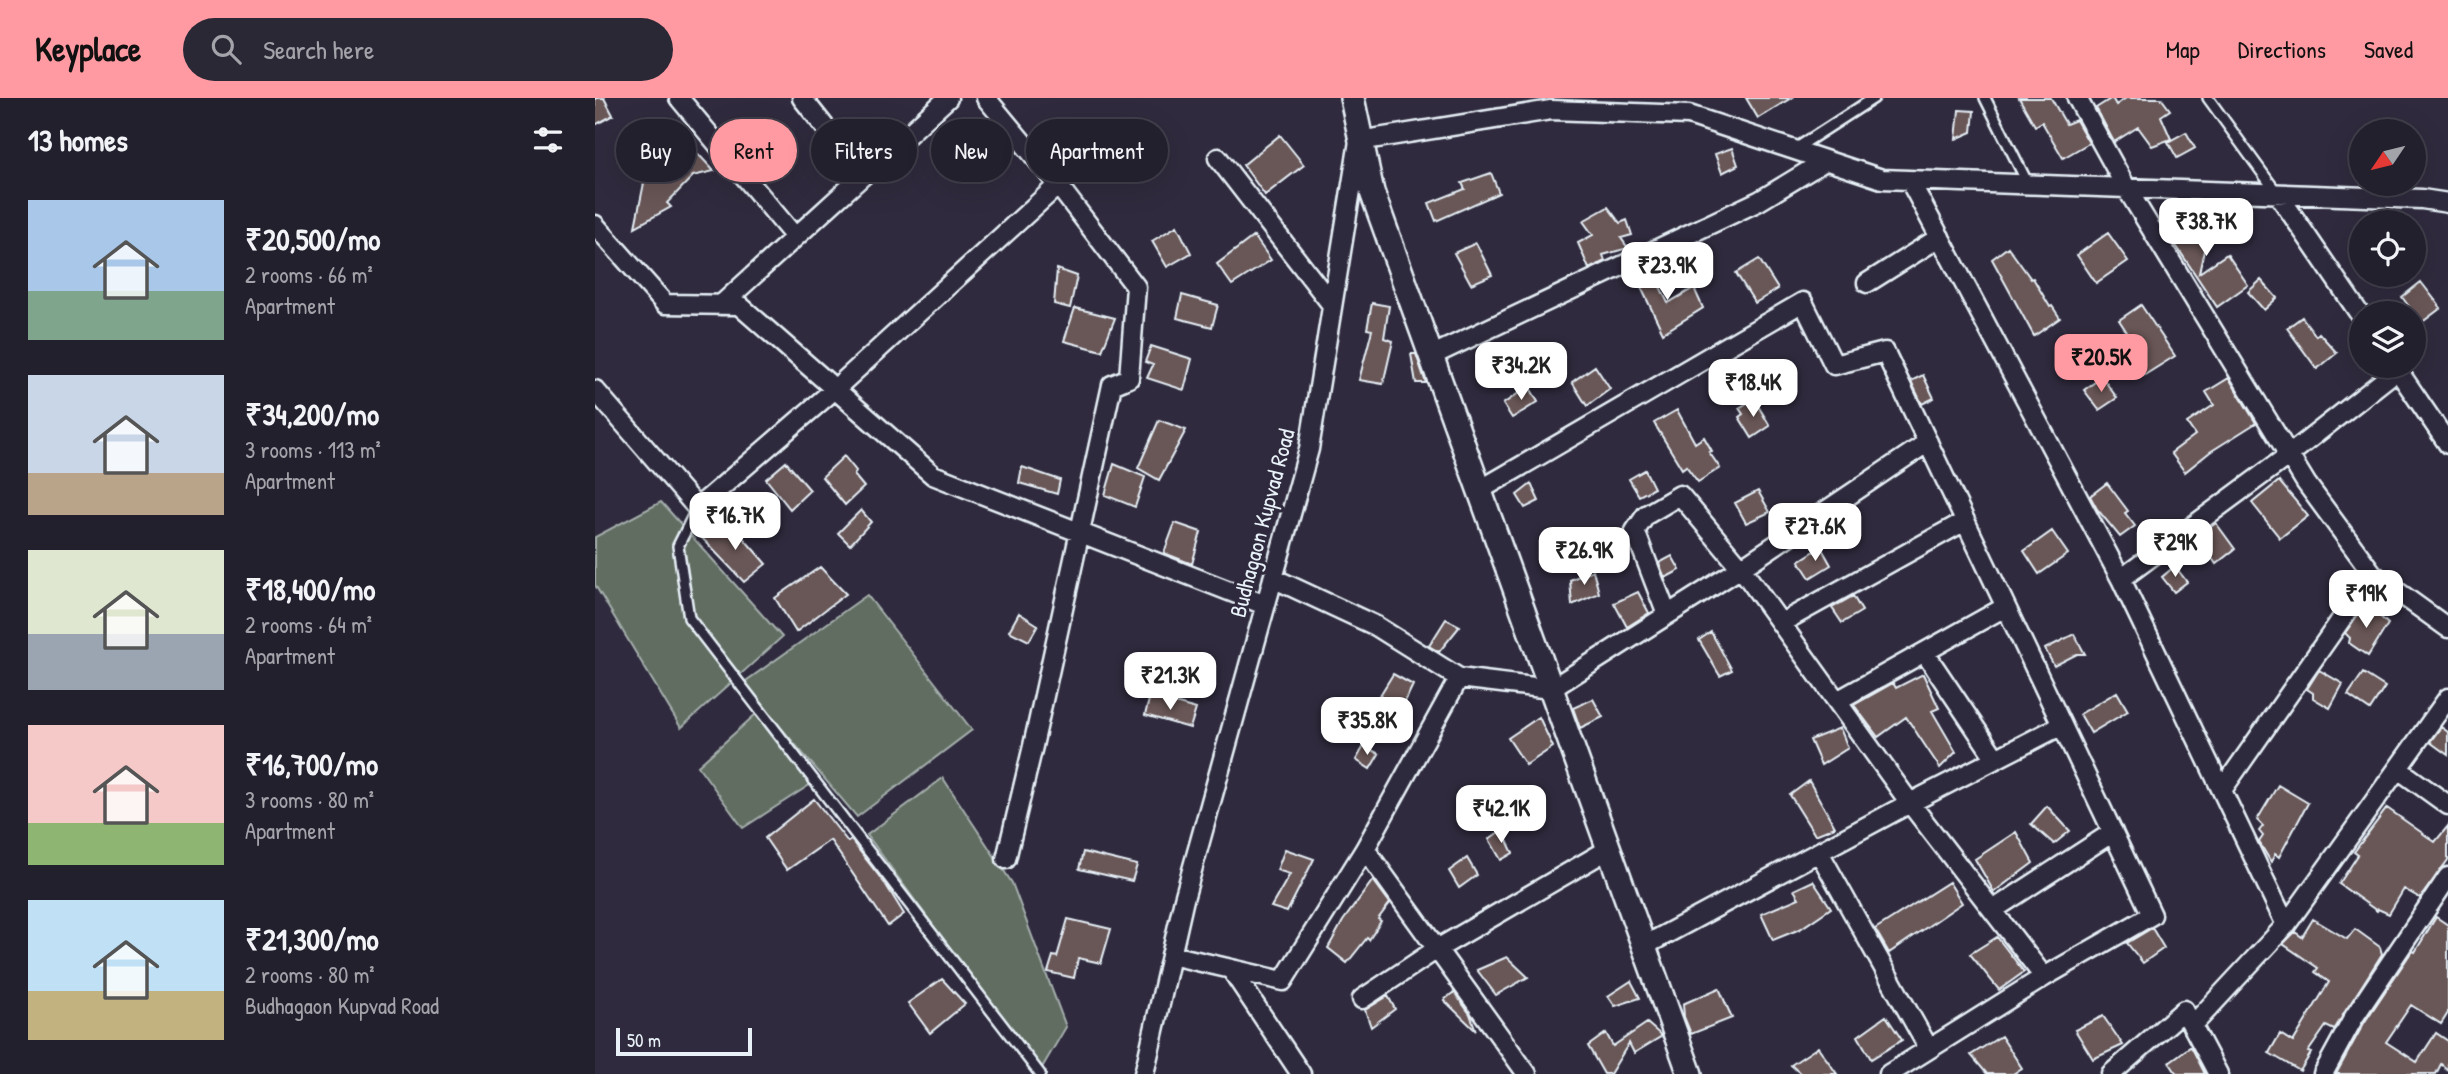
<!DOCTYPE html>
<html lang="en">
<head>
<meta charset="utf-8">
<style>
	body { margin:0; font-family:"Patrick Hand",sans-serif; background:#2b2836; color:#f1f3f6; height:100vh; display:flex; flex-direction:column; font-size:26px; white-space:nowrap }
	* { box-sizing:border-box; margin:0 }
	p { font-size:23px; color:#a3a3aa }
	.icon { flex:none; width:38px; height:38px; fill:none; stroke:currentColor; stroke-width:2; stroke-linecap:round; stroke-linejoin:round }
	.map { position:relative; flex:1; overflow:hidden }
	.sheet { display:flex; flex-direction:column; background:#23202e; width:595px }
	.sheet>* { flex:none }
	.guide { position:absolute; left:21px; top:21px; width:665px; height:63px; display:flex; gap:14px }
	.needle { width:46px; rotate:235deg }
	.tools { position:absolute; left:1754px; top:21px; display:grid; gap:14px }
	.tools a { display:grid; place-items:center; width:77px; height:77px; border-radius:50%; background:#23202e; box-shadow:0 7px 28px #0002,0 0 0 2px #403e4a; font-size:35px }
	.scale { position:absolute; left:21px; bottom:18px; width:136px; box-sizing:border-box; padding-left:7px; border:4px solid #e8f1f8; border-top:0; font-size:19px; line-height:24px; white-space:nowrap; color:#e8f1f8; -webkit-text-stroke:5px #2f2a3d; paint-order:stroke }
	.price { position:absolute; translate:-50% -60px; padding:0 16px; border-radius:14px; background:#fff; color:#222; font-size:23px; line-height:46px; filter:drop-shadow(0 2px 4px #0008) }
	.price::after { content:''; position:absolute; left:50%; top:42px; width:21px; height:16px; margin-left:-10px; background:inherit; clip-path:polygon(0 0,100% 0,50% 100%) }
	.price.current { background:#ff9aa2; color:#111 }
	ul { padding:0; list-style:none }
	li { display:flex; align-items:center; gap:21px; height:175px; padding:0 28px }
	li span { display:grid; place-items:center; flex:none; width:196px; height:140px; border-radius:0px; color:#555 }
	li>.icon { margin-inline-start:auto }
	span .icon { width:84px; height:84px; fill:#fffc; stroke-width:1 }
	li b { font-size:30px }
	h2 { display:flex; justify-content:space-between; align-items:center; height:84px; padding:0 28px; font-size:30px }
	.pill { padding:0 24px; border-radius:32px; background:#23202e; box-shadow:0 7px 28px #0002,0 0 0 2px #403e4a; font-size:24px; line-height:63px }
	.pill.current { background:#ff9aa2; color:#111 }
	header { display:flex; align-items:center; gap:42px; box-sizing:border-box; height:98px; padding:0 35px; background:#ff9aa2; color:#111 }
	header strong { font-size:33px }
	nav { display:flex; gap:38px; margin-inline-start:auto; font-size:24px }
	.search { width:490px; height:63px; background:#2b2836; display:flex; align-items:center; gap:18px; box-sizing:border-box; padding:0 24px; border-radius:38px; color:#a3a3aa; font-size:26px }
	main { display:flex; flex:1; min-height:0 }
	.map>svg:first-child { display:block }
</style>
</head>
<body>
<header>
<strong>Keyplace</strong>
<div class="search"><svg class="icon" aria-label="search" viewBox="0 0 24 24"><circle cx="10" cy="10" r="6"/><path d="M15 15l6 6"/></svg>Search here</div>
<nav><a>Map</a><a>Directions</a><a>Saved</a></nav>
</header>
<main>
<section class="sheet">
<h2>13 homes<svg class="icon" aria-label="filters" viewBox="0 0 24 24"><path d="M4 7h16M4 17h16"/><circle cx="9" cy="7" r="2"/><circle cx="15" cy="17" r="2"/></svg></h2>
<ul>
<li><span style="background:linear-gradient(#a9c7e8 65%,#7fa58c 0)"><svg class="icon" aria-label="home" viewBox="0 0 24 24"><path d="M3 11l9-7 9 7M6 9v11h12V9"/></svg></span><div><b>₹20,500/mo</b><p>2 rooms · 66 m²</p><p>Apartment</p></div></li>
<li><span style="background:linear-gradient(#c9d6e8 70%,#b9a48a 0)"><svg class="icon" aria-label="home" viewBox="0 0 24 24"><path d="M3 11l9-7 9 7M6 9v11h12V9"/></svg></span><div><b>₹34,200/mo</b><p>3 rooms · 113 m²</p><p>Apartment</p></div></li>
<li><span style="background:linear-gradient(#dfe7d0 60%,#9aa5b1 0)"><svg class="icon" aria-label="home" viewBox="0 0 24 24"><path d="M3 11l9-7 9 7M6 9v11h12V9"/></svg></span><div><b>₹18,400/mo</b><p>2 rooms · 64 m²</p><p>Apartment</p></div></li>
<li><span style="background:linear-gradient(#f6c9c9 70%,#8fb573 0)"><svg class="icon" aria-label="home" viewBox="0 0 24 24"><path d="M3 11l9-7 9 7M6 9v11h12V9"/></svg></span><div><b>₹16,700/mo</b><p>3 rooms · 80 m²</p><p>Apartment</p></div></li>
<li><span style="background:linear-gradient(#bfe0f5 65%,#c2b280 0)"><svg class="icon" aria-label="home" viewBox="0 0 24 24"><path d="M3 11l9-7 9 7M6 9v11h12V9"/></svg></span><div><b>₹21,300/mo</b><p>2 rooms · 80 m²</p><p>Budhagaon Kupvad Road</p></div></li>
</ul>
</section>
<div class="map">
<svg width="1853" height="976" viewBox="0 0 1853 976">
	<rect width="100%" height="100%" fill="#2f2a3d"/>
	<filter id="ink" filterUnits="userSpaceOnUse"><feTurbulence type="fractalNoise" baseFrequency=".0143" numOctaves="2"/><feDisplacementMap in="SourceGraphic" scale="14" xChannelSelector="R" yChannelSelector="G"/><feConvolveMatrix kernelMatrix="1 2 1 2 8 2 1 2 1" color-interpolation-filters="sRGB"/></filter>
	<g filter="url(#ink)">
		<path fill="#626d62" stroke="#a5afad" stroke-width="2" d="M66,404l121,135 -101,91 -86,-143v-48z
			M272,497l105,135 -115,87 -114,-134z
			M161,616l55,70 -68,44 -45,-62z
			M348,680l69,105 54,144 -26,44 -173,-236z"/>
		<path fill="#695657" stroke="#e8f1f8" stroke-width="2" d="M0,0h9l9,17 -18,10z
			M1151,0h45l-33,20z
			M1424,0h32l15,26 10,-4 13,23 -26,15 -21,-36 -7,4z
			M1517,0l4,7 10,-7h35l9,12 -9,6 10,23 -19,7 -14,-19 -24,15 -18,-34z
			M1364,12l15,1 -2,21 -16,7z
			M1591,34l9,16 -18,10 -9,-16z
			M685,37l24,30 -39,30 -22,-30z
			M91,43l28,30 -21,5 -26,27 4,4 -36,20 9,-44 24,-25 6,7z
			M1137,50l6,17 -16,8 -7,-19z
			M896,75l8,20 -63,28 -7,-18 36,-14 -3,-6z
			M1013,109l12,16 7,-3 5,15 -11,3 7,10 -25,7 2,6 -16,8 -11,-26 15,-8 -10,-14z
			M1600,113l17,4 -13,58 28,-19 21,31 -31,22 -52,-78z
			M582,128l14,27 -24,14 -15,-26z
			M1513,135l20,28 -32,22 -19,-28z
			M659,138l17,24 -39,25 -15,-21z
			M881,145l16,32 -21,9 -17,-31z
			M1413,149l23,32 2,-1 17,29 2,-1 8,12 -26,18 -42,-77z
			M1164,161l19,30 -23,14 -19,-30z
			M1055,168l18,37 26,-15 9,20 -40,25 -26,-54v-6z
			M462,171l20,7 -7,32 -16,-4z
			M1666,182l16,18 -13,12 -16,-18z
			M1826,184l20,26 -20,15 -19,-26z
			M587,197l36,10 -6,22 -35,-9z
			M777,205l17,3 -5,32 9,3 -10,43 -24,-4 13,-50 -5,-1z
			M1546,207l34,51 -32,20 -18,-27 9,-6 -15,-23z
			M480,210l40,10 -13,33 -38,-10z
			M1707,219l14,19 3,-3 18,20 -20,16 -30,-41z
			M556,248l41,13 -8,31 -37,-12 6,-13 -8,-3z
			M816,256h5l10,29h-10z
			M1000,268l15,23 -23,17 -15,-24z
			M1328,277l11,23 -12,6 -11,-23z
			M1507,279l15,21 -18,12 -15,-20z
			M1634,280l27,45 -46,29 -25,20 -14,-19 24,-18 -8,-12 27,-18 -8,-13z
			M934,288l9,16 -26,16 -9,-14z
			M1159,301l16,27 -18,12 -13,-21 4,-3 -4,-6z
			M1082,312l18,33 9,-6 8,14 -3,1 11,16 -22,14 -12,-16 -4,3 -28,-46z
			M564,322l27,10 -27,50 -21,-12z
			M249,358l12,15 -2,4 10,12 -19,18 -23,-28z
			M191,364l24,28 -20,19 -24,-30z
			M519,366l31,13 -10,30 -30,-12z
			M427,369l38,13 -3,14 -38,-11z
			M1050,372l9,18 -15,8 -10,-17z
			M1684,383l29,35 -28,22 -28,-35z
			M1512,385l21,28 -3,2 10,13 -15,11 -23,-28 -7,-13z
			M936,386l8,17 -14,7 -8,-13z
			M1163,393l12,21 -24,11 -11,-20z
			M266,412l10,12 -21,23 -12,-12z
			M580,425l26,9 -9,32 -28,-11z
			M1621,425l19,26 -19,15 -19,-27z
			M137,427l34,39 -22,18 -43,-45z
			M1457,433l16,23 -29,20 -15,-23z
			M1226,449l10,18 -21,13 -11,-17z
			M1077,458l8,14 -15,8 -6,-15z
			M1580,468l12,16 -13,10 -12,-15z
			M225,469l26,27 -50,38 -21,-34z
			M998,472l6,23 -27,12 -2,-25z
			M1043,494l11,21 -22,14 -13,-24z
			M1258,498l9,15 -20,12 -10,-15z
			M1771,505l22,21 -20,32 -19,-13 1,-5 -5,-5z
			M424,515l19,12 -9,16 -20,-10z
			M851,521l14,7 -21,26 -10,-6z
			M1116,534l21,38 -12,6 -21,-36z
			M1479,536l11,20h-8l-23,12 -9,-17z
			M1724,572l24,14 -13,24 -17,-10v-5l-6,-4z
			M1768,575l22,14 -15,23 -22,-15z
			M798,576l20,11 -13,27 -23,-12z
			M1328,576l16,34 -7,3 24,41 -16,16 -34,-51 -28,20 -24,-32 39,-22 3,5z
			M1522,594l11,19 -37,22 -11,-19z
			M555,598l46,13 -6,19 -45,-13z
			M998,601l10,18 -23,11 -7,-20z
			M944,619l14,30 -27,18 -18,-27z
			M1846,629l7,5v23l-18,-13z
			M1245,630l8,20 -27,17 -11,-25z
			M769,648l15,8 -9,15 -14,-9z
			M1214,683l26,46 -20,8 -25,-40z
			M1683,687l30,18 -29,54 -4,-3 -4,8 -12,-20 4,-6 -4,-5 4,-5 -6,-6z
			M219,701l34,43 3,-2 35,45 18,29 -16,12 -58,-86 -43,30 -22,-32z
			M1452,708l23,25 -16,13 -23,-20z
			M1792,710l48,34 13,-16v34l-28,38 -16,-9 -15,25 -11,-5 -1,2 -38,-27 19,-29 -4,-3z
			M907,732l11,23 -12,7 -12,-21z
			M1421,734l17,31 -39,29 -19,-33z
			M690,751l29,10 -27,53 -16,-5 19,-33 -13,-4z
			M488,754l54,13 -5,16 -53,-12z
			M872,760l10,17 -18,13 -10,-17z
			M778,782l17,23 -12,16 3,2 -12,19 -2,-2 -20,25 -19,-15 15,-27z
			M1218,783l18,27 -31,21 -27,11 -12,-26 38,-16 -5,-8z
			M1354,784l13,21 -73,50 -14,-24z
			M1841,819l12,8v88l-7,11 -30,-19 -25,37 31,20 19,-29 12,8v29l-7,-6 -5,10h-100l28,-51 48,-72 3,1z
			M473,821l43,10 -10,34 -23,-5 -4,20 -26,-6 5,-16 4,1z
			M1718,821l34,20 8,-10 25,18 2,7 -48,76 -8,-4 -18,26 3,1 -11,18 -31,-18 11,-19 13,8 36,-60 -14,-10 3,-4 -35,-24 12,-12 7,5z
			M1557,830l12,20 -21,15 -16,-20z
			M1402,839l27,35 -25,18 -29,-36z
			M912,859l21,20 -32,18 -19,-25z
			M347,881l23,25 -35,29 -22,-30z
			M1036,883l9,17 -25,8 -7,-10z
			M1124,890l13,30 -41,16 -7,-17 -1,-13z
			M859,894l16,22 6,17 -32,-31z
			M793,898l7,13 -24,18 -6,-17z
			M1291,918l16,24 -31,19 -13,-23z
			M1508,918l20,29 -30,14 -18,-29z
			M1052,925l15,13 -28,17 -5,-10 -19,31h-6l-16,-28 18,-13 7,13z
			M1406,938l21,32 -9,6h-26l-16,-19z
			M1223,949l19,27h-36l-10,-9z
			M1595,949l2,1 13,26h-28l-8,-12z"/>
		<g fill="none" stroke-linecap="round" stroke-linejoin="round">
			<g stroke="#e8f1f8" stroke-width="14">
				<path id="service" d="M1390,0l43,86
					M1613,0l69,95
					M1200,51l79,-51
					M102,410l-19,38 11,72 351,456"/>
			</g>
			<g stroke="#e8f1f8" stroke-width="23">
				<path id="minor" d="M84,0l116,139
					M207,0l61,77
					M391,0l72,87
					M1482,0l50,91 179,294 67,91 75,54
					M623,60l114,147
					M1315,83l211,398 165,346
					M1683,96l83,122
					M0,127l70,79 74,1 194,170 332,130
					M1272,185l73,-46
					M126,207l227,-207
					M836,258l328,-155 66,-40
					M1800,268l53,78
					M0,292l102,118 138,-119 223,-204 78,102 -7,91 -17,7 -79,361 -27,113
					M678,480l103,48 83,52
					M1526,481l168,-124 108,-85
					M1072,517l-32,-84 11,-16 34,-20 61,73 187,-126
					M1186,525l184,-102
					M1330,555l71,106
					M1242,603l168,-94
					M1803,671l50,36
					M1627,692l151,-216
					M770,751l162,225
					M1224,754l110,197
					M1398,812l120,-78
					M1049,848l266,-143 152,-78
					M576,857l112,26 82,-132 94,-171 92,11 190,-121 169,235 134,174 108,-62 -267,-563 -51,13 -31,-63 -323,188
					M636,871l70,105
					M767,901l75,-50 172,-100
					M1597,928l94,-101 162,-227
					M549,976l40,-175 125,-450 50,-308 192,-31 138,5 193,64 540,20 26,4
					M1294,976l155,-97
					M1516,976l73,-64 34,64
					M1728,976l31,-57 94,-140"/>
			</g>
			<g stroke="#e8f1f8" stroke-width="28">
				<path id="tertiary" d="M757,0l20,94 318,882"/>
			</g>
			<use href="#service" stroke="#2f2a3d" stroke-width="9"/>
			<use href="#minor" stroke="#2f2a3d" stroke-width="18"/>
			<use href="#tertiary" stroke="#2f2a3d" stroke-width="23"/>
		</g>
	</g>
	<g text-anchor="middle" stroke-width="6" stroke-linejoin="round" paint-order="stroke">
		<g font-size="23" fill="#e8f1f8" stroke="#2f2a3d">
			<text transform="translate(667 425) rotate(-75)" y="8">Budhagaon Kupvad Road</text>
		</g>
	</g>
</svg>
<div class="tools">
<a><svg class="needle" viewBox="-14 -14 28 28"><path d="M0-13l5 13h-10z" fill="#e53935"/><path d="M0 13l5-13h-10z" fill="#a3a3aa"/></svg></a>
<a><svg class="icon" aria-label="locate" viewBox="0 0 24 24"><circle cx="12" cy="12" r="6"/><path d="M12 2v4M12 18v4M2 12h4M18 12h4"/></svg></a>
<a><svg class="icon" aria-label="layers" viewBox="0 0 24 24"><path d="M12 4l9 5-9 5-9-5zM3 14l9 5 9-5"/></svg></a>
</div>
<div class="scale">50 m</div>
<b class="price" style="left:1611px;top:160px">₹38.7K</b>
<b class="price" style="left:1072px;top:204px">₹23.9K</b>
<b class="price current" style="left:1506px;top:296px">₹20.5K</b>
<b class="price" style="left:926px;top:304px">₹34.2K</b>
<b class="price" style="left:1158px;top:321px">₹18.4K</b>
<b class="price" style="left:140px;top:454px">₹16.7K</b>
<b class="price" style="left:1220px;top:465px">₹27.6K</b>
<b class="price" style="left:1580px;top:481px">₹29K</b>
<b class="price" style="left:989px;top:489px">₹26.9K</b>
<b class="price" style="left:1771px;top:532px">₹19K</b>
<b class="price" style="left:575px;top:614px">₹21.3K</b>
<b class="price" style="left:772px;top:659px">₹35.8K</b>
<b class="price" style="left:906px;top:747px">₹42.1K</b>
<div class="guide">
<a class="pill">Buy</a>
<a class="pill current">Rent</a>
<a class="pill">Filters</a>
<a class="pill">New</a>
<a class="pill">Apartment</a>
</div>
</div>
</main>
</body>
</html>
